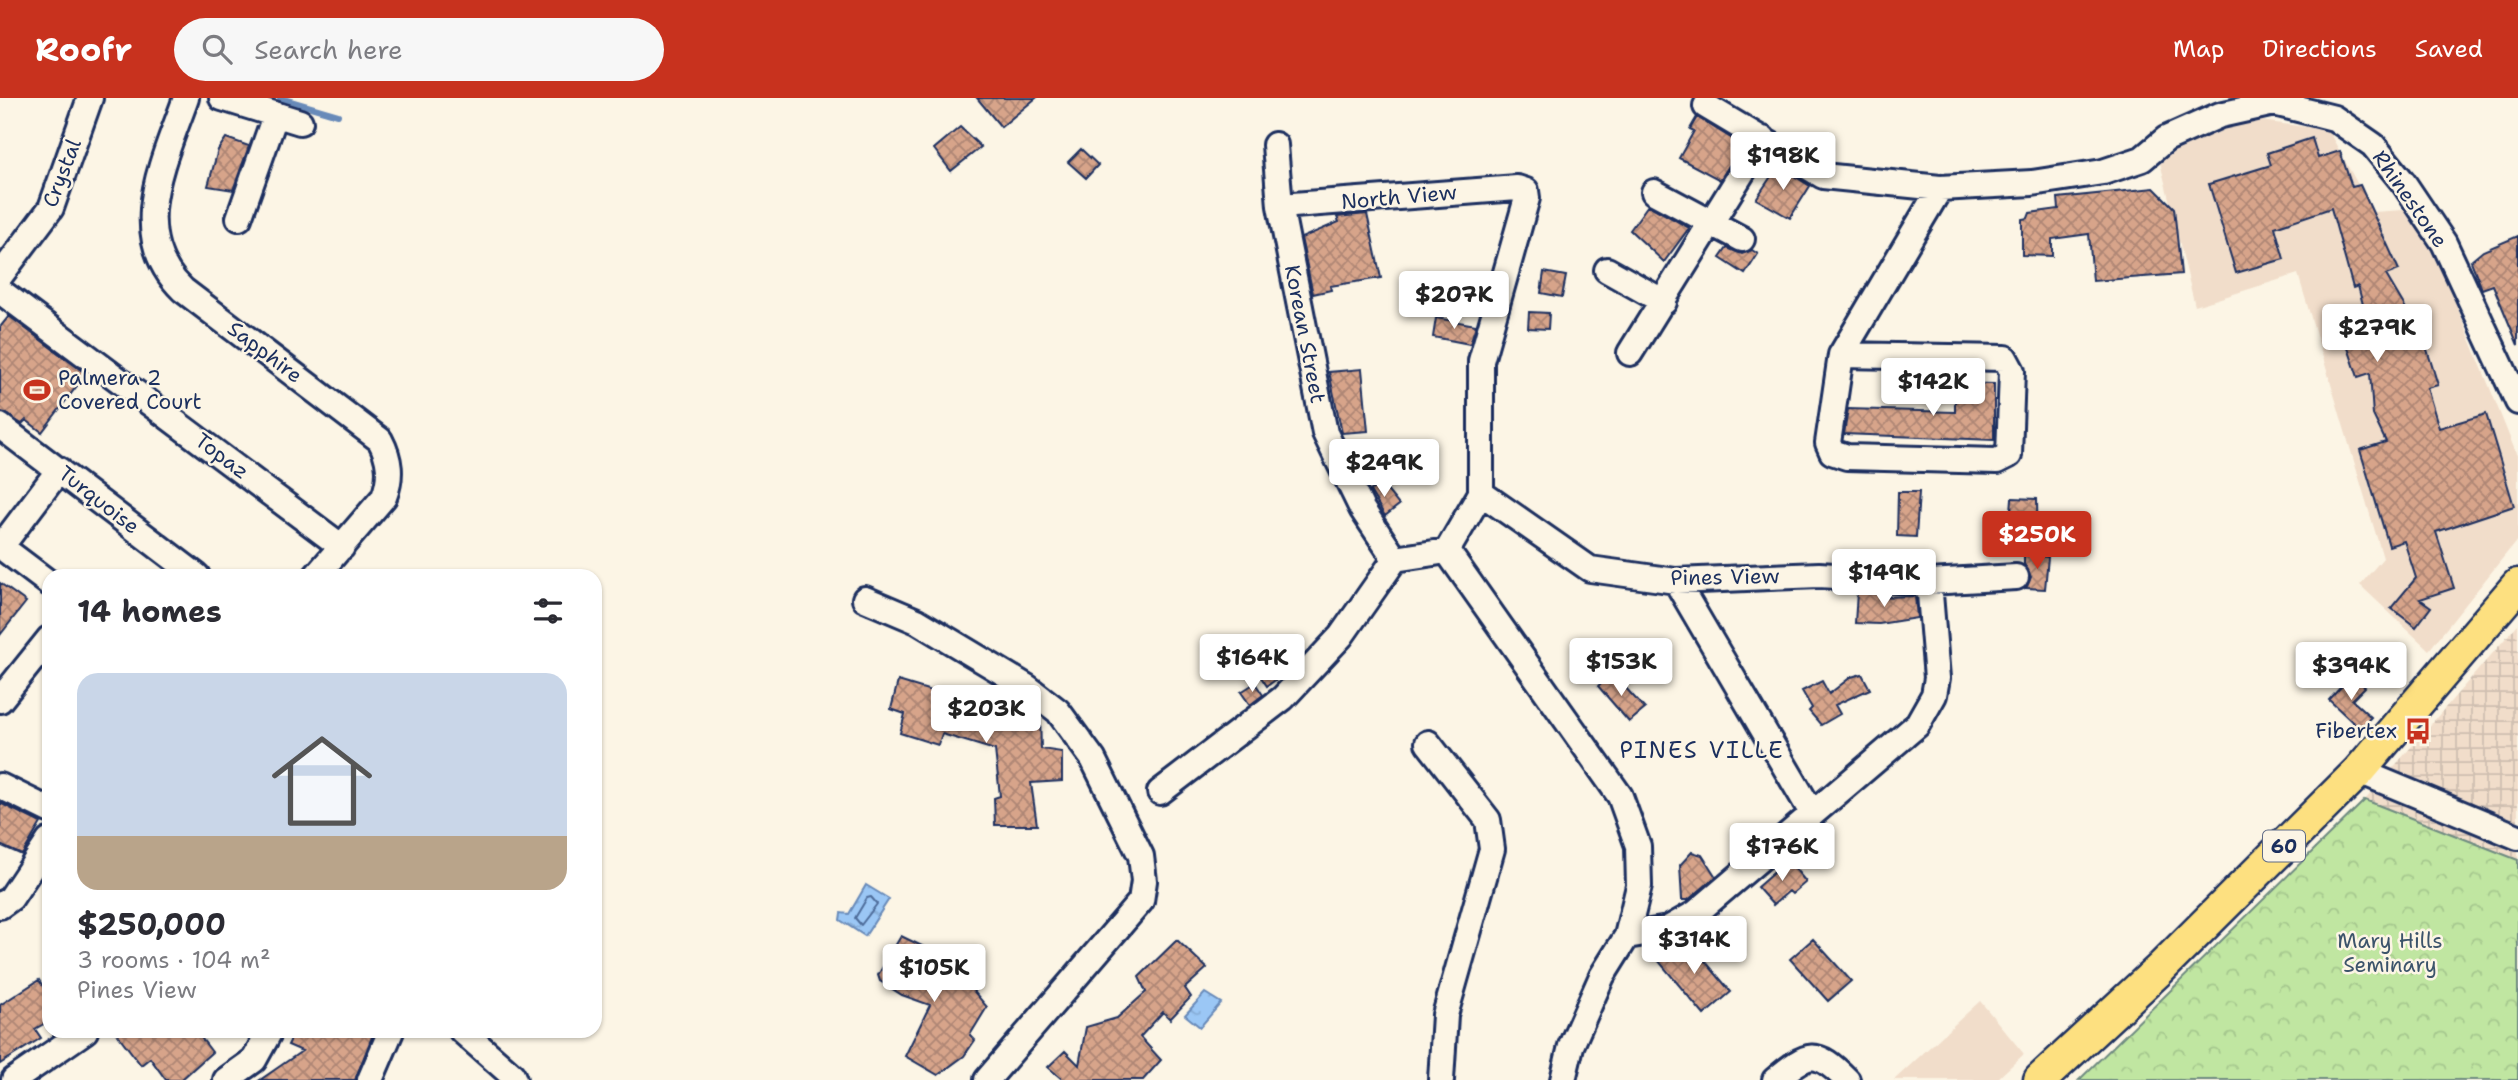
<!DOCTYPE html>
<html lang="en">
<head>
<meta charset="utf-8">
<style>
	body { margin:0; font-family:"Shantell Sans",sans-serif; background:#f7f7f7; color:#2b2b33; height:100vh; display:flex; flex-direction:column; font-size:26px; white-space:nowrap }
	* { box-sizing:border-box; margin:0 }
	p { font-size:23px; color:#7c7c81 }
	.icon { flex:none; width:38px; height:38px; fill:none; stroke:currentColor; stroke-width:2; stroke-linecap:round; stroke-linejoin:round }
	.map { position:relative; flex:1; overflow:hidden }
	.panel { position:absolute; left:42px; top:471px; width:560px; height:469px; display:flex; flex-direction:column; background:#fff; border-radius:21px; box-shadow:0 2px 5px #0004 }
	.panel>* { flex:none }
	.price { position:absolute; translate:-50% -60px; padding:0 16px; border-radius:7px; background:#fff; color:#222; font-size:23px; line-height:46px; filter:drop-shadow(0 2px 4px #0008) }
	.price::after { content:''; position:absolute; left:50%; top:42px; width:21px; height:16px; margin-left:-10px; background:inherit; clip-path:polygon(0 0,100% 0,50% 100%) }
	.price.current { background:#c8321e; color:#fff }
	ul { padding:0; list-style:none }
	li { display:grid; align-content:center; gap:14px; height:371px; padding:0 35px }
	li+li { border-top:2px solid #e1e1e2 }
	li span { display:grid; place-items:center; height:217px; border-radius:21px; color:#555 }
	li>.icon { margin-inline-start:auto }
	span .icon { width:126px; height:126px; fill:#fffc; stroke-width:1 }
	li b { font-size:30px }
	h2 { display:flex; justify-content:space-between; align-items:center; height:84px; padding:0 35px; font-size:30px }
	header { display:flex; align-items:center; gap:42px; box-sizing:border-box; height:98px; padding:0 35px; background:#c8321e; color:#fff }
	header strong { font-size:33px }
	nav { display:flex; gap:38px; margin-inline-start:auto; font-size:24px }
	.search { width:490px; height:63px; background:#f7f7f7; display:flex; align-items:center; gap:18px; box-sizing:border-box; padding:0 24px; border-radius:38px; color:#7c7c81; font-size:26px }
	.map>svg:first-child { display:block }
</style>
</head>
<body>
<header>
<strong>Roofr</strong>
<div class="search"><svg class="icon" aria-label="search" viewBox="0 0 24 24"><circle cx="10" cy="10" r="6"/><path d="M15 15l6 6"/></svg>Search here</div>
<nav><a>Map</a><a>Directions</a><a>Saved</a></nav>
</header>
<div class="map">
<svg width="2518" height="982" viewBox="0 0 2518 982">
	<defs>
		<pattern id="industrial-grid" width="8" height="8" patternUnits="userSpaceOnUse" patternTransform="scale(1.75)"><rect width="8" height="8" fill="#f1ddca"/><path d="M0 4h8M4 0v8" fill="none" stroke="#cebeb0"/></pattern>
		<pattern id="forest-crowns" width="20" height="18" patternUnits="userSpaceOnUse" patternTransform="scale(1.75)"><rect width="20" height="18" fill="#c0e6a1"/><path d="M2 6a3 3 0 1 1 6 0M12 15a3 3 0 1 1 6 0" fill="none" stroke="#a4c68d"/></pattern>
		<pattern id="water-ripples" width="26" height="14" patternUnits="userSpaceOnUse" patternTransform="scale(1.75)"><rect width="26" height="14" fill="#9bc7f5"/><path d="M2 4q2-2 4 0t4 0M15 11q2-2 4 0t4 0" fill="none" stroke="#85abd4"/></pattern>
		<pattern id="building-cross-hatch" width="8" height="8" patternUnits="userSpaceOnUse" patternTransform="scale(1.75)"><rect width="8" height="8" fill="#d7a48a"/><path d="M0 0l8 8M0 8l8-8" fill="none" stroke="#ae8674"/></pattern>
	</defs>
	<rect width="100%" height="100%" fill="#fcf5e5"/>
	<filter id="ink" filterUnits="userSpaceOnUse"><feTurbulence type="fractalNoise" baseFrequency=".0143" numOctaves="2"/><feDisplacementMap in="SourceGraphic" scale="14" xChannelSelector="R" yChannelSelector="G"/><feConvolveMatrix kernelMatrix="1 2 1 2 8 2 1 2 1" color-interpolation-filters="sRGB"/></filter>
	<g filter="url(#ink)">
		<path fill="#f1ddca" d="M2261,23l67,9 45,82 45,-3 100,249v81l-89,111 -69,-65 23,-27 -85,-284 -103,32 -36,-148 16,-14 49,-17z
			M1980,903l44,53 -28,26h-102z"/>
		<path fill="url(#industrial-grid)" d="M2518,526v236l-153,-60z"/>
		<path fill="url(#forest-crowns)" stroke="#6e8a80" stroke-width="2" d="M2365,702l153,60v220h-439z"/>
		<path fill="url(#water-ripples)" stroke="#688ab9" stroke-width="2" d="M866,787l23,14 -24,37 -25,-16 1,-7 8,1z
			M1205,895l16,10 -21,24 -15,-12z"/>
		<g fill="none" stroke-linecap="round" stroke-linejoin="round">
			<path stroke="#4e6c9a" stroke-width="2" d="M871,799l6,7 -16,21 -6,-7 12,-20z"/>
			<path stroke="#688ab9" stroke-width="6" d="M280,0l58,17"/>
		</g>
		<path fill="url(#building-cross-hatch)" stroke="#1b2f5e" stroke-width="2" d="M977,0h59l-35,29z
			M1697,19l45,28 -22,35 -41,-22 15,-27 -4,-2z
			M960,29l21,20 -30,24 -17,-22z
			M226,40l23,8 -16,44 -25,-4 10,-36z
			M2312,40l6,20 22,-7 12,36 8,-2 39,85 -13,5 25,42 2,30 12,-4 13,42 -11,3 12,40 47,-14 28,92 -78,26 18,56 -34,11 11,8 -15,20 -25,-19 25,-30 -12,-37 -15,5 -29,-96 26,-8 -13,-27 -3,-42 -12,4 -12,-35 25,-8 -13,-48 -5,2 -22,-80 -56,19 9,32 -48,14 -27,-89 62,-19 -4,-12z
			M1081,51l17,16 -12,13 -18,-16z
			M1778,68l32,20 -20,32 -34,-19z
			M2154,90l20,20 7,66 -88,7 -4,-47 -37,5v17l-30,-1v-36l6,-1 2,-5 29,-4 -1,-11z
			M1648,107l41,23 -25,34 -34,-32z
			M1367,116l14,64 -51,8 1,4 -18,4 -12,-56 38,-16 -2,-5z
			M2518,138v109l-25,-60 -11,4 -11,-28 12,-10z
			M1727,150l15,6 10,-4 6,4 -13,20 -25,-16z
			M1544,174l22,4 -4,21 -21,-4z
			M1529,214l20,1 -1,16 -20,-1z
			M9,218l77,58 -44,58 -16,-12 -4,4 -22,-13v-84z
			M1436,220l40,7 -6,19 -37,-7z
			M1362,271l6,62 -26,2 -13,-61z
			M1955,285l39,1v56l-150,-6 4,-25 107,3z
			M1381,385l18,22 -14,11 -15,-25z
			M1898,394h21l-3,45 -19,-1z
			M2012,400l25,1 1,54 -12,1 -4,-39 -11,-3z
			M2024,457l24,2 -3,32 -19,-1 5,-11 -7,-13z
			M0,485l26,19 -26,33z
			M1857,494l23,2v3l35,-1 2,22 -38,6 -24,-1z
			M1269,542l20,30 -22,16 -21,-31z
			M1612,575l33,36 -16,13 -31,-36z
			M1862,576l8,15 -35,16 5,9 -19,11 -12,-14 3,-3 -10,-17 20,-10 7,13 22,-17z
			M2352,577l13,12 -13,13 19,17 -11,12 -31,-29z
			M898,583l106,32 2,7 34,-4 1,33 21,3v29l-31,2 6,42h-42l-1,-27 6,-2 -5,-46 -53,-16 -4,11 -38,-12 5,-19 -14,-5z
			M1255,585l8,12 -13,10 -9,-13z
			M0,705l41,20 -19,32 -22,-10z
			M1692,754l10,3 14,22 -28,23h-6l-2,-35z
			M1788,762l18,22 -14,12 -3,-3 -16,14 -16,-18z
			M901,838l44,21 42,50 -17,28 5,5 -11,16 -26,19 -33,-19 25,-51 -28,-10 -22,-14 -2,-6z
			M1685,839l46,55 -27,23 -47,-56z
			M1813,841l38,42 -23,20 -38,-42z
			M1177,842l30,28 -22,20 6,9 -21,22 -7,-7 -23,25 21,23 -18,20h-80l-15,-13 17,-16 14,14 7,-38 31,-9 29,-26 -7,-15z
			M39,882l10,16v25l-14,8 6,9 -41,26v-59z
			M115,933h81l16,21 -31,28h-15l-16,-22 -9,7z
			M295,933h72l6,3 -18,46h-95l42,-29 -14,-6z"/>
		<g fill="none" stroke-linecap="round" stroke-linejoin="round">
			<g stroke="#1b2f5e" stroke-width="30">
				<path id="minor" d="M186,0c-22,63 -61,136 -3,192l197,150c10,19 12,36 4,57l-68,79
					M222,0l78,24
					M1706,8l117,70 117,12 92,-5 71,-11 39,-13 24,-20 54,-24 54,-12 60,15 39,27 30,37 41,61 74,159
					M1275,47l5,61 45,227 37,76 33,50
					M1654,94l88,47
					M1280,108l237,-18 9,3 1,7 -46,163v132l109,76 86,12 143,-6 110,7 87,-5
					M239,120l36,-102
					M1607,172l57,32
					M0,178l51,-68 39,-110
					M0,193l342,256
					M1630,255l133,-214
					M1841,257l164,3 7,13 -3,84 -12,6 -150,-4 -15,-5 -4,-9 13,-88 99,-167
					M0,328l197,150
					M0,448l49,37
					M0,450l59,-78
					M1447,453l173,245 18,50 1,40 -12,50 -25,40 -31,70 -8,34
					M1447,453l34,-58
					M1395,461l52,-8
					M1676,483l136,232
					M865,501l52,22 110,66 31,24 35,48 48,97 3,25 -3,20 -154,179
					M0,602l49,-61
					M1428,645l60,77 4,29 -47,166 -4,65
					M2359,673l159,66
					M0,688l49,24
					M1160,694l123,-94 58,-62 54,-77
					M0,808l11,-8 38,-57
					M1627,838l41,-7 28,-16 221,-188 17,-30 3,-17 -8,-96
					M462,933l50,44 2,5
					M14,982l71,-49
					M226,982l28,-20 16,-29
					M370,982l21,-49
					M1775,982c34,-28 40,-32 72,0"/>
			</g>
			<g stroke="#1b2f5e" stroke-width="37">
				<path id="major" d="M2040,982l120,-111 199,-198 159,-186"/>
			</g>
			<use href="#minor" stroke="#fcf5e5" stroke-width="24"/>
			<use href="#major" stroke="#fde080" stroke-width="32"/>
		</g>
	</g>
	<defs>
		<g id="stadium-bare" transform="scale(2.1)"><path d="M0-5a6.5 5 0 1 0 0 10a6.5 5 0 1 0 0-10ZM-3.5-1.8h7v3.6h-7Z" fill="#c8321e" stroke="#fcf5e5" stroke-width="2.5" paint-order="stroke"/></g>
		<g id="bus-bare" transform="scale(2.1)"><path d="M-5-6H5V4H4V6H2V4H-2V6H-4V4H-5ZM-3.5-4V0h7V-4ZM-3.5 1.2v1.5H-2V1.2ZM2 1.2v1.5H3.5V1.2Z" fill="#c8321e" stroke="#fcf5e5" stroke-width="2.5" paint-order="stroke"/></g>
	</defs>
	<g fill-rule="evenodd">
		<use href="#stadium-bare" x="37" y="292"/>
		<use href="#bus-bare" x="2418" y="633"/>
	</g>
	<g text-anchor="middle" stroke-width="5" stroke-linejoin="round" paint-order="stroke">
		<rect fill="#fcf5e5" stroke="#5e6a86" stroke-width="2" x="2263" y="732.5" width="42" height="31" rx="5"/>
		<g font-size="19" font-weight="bold" fill="#1b2f5e">
			<text x="2284" y="755">60</text>
		</g>
		<g font-size="21" fill="#1b2f5e" stroke="#fcf5e5">
			<text transform="translate(62 75) rotate(-69)" y="7">Crystal</text>
			<text transform="translate(1399 99) rotate(-5)" y="7">North View</text>
			<text transform="translate(2410 101) rotate(55)" y="7">Rhinestone</text>
			<text transform="translate(1305 236) rotate(79)" y="7">Korean Street</text>
			<text transform="translate(265 254) rotate(37)" y="7">Sapphire</text>
			<text transform="translate(222 358) rotate(37)" y="7">Topaz</text>
			<text transform="translate(99 402) rotate(38)" y="7">Turquoise</text>
			<text transform="translate(1725 479) rotate(-1)" y="7">Pines View</text>
		</g>
		<g font-size="21" fill="#1b2f5e" stroke="#fcf5e5" text-anchor="start">
			<text x="58" y="287">Palmera 2<tspan x="58" dy="24">Covered Court</tspan></text>
			<text x="2397" y="640" text-anchor="end">Fibertex</text>
		</g>
		<g font-size="21" fill="#3c546b" stroke="#fcf5e5">
			<text x="2390" y="850">Mary Hills<tspan x="2390" dy="24">Seminary</tspan></text>
		</g>
		<g font-size="23" letter-spacing="2" fill="#1b2f5e" stroke="#fcf5e5">
			<text x="1702" y="660">PINES VILLE</text>
		</g>
	</g>
</svg>
<b class="price" style="left:1783px;top:94px">$198K</b>
<b class="price" style="left:1454px;top:233px">$207K</b>
<b class="price" style="left:2377px;top:266px">$279K</b>
<b class="price" style="left:1933px;top:320px">$142K</b>
<b class="price" style="left:1384px;top:401px">$249K</b>
<b class="price current" style="left:2037px;top:473px">$250K</b>
<b class="price" style="left:1884px;top:511px">$149K</b>
<b class="price" style="left:1252px;top:596px">$164K</b>
<b class="price" style="left:1621px;top:600px">$153K</b>
<b class="price" style="left:2351px;top:604px">$394K</b>
<b class="price" style="left:986px;top:647px">$203K</b>
<b class="price" style="left:1782px;top:785px">$176K</b>
<b class="price" style="left:1694px;top:878px">$314K</b>
<b class="price" style="left:934px;top:906px">$105K</b>
<section class="panel">
<h2>14 homes<svg class="icon" aria-label="filters" viewBox="0 0 24 24"><path d="M4 7h16M4 17h16"/><circle cx="9" cy="7" r="2"/><circle cx="15" cy="17" r="2"/></svg></h2>
<ul>
<li><span style="background:linear-gradient(#c9d6e8 75%,#b9a48a 0)"><svg class="icon" aria-label="home" viewBox="0 0 24 24"><path d="M3 11l9-7 9 7M6 9v11h12V9"/></svg></span><div><b>$250,000</b><p>3 rooms · 104 m²</p><p>Pines View</p></div></li>
</ul>
</section>
</div>
</body>
</html>
